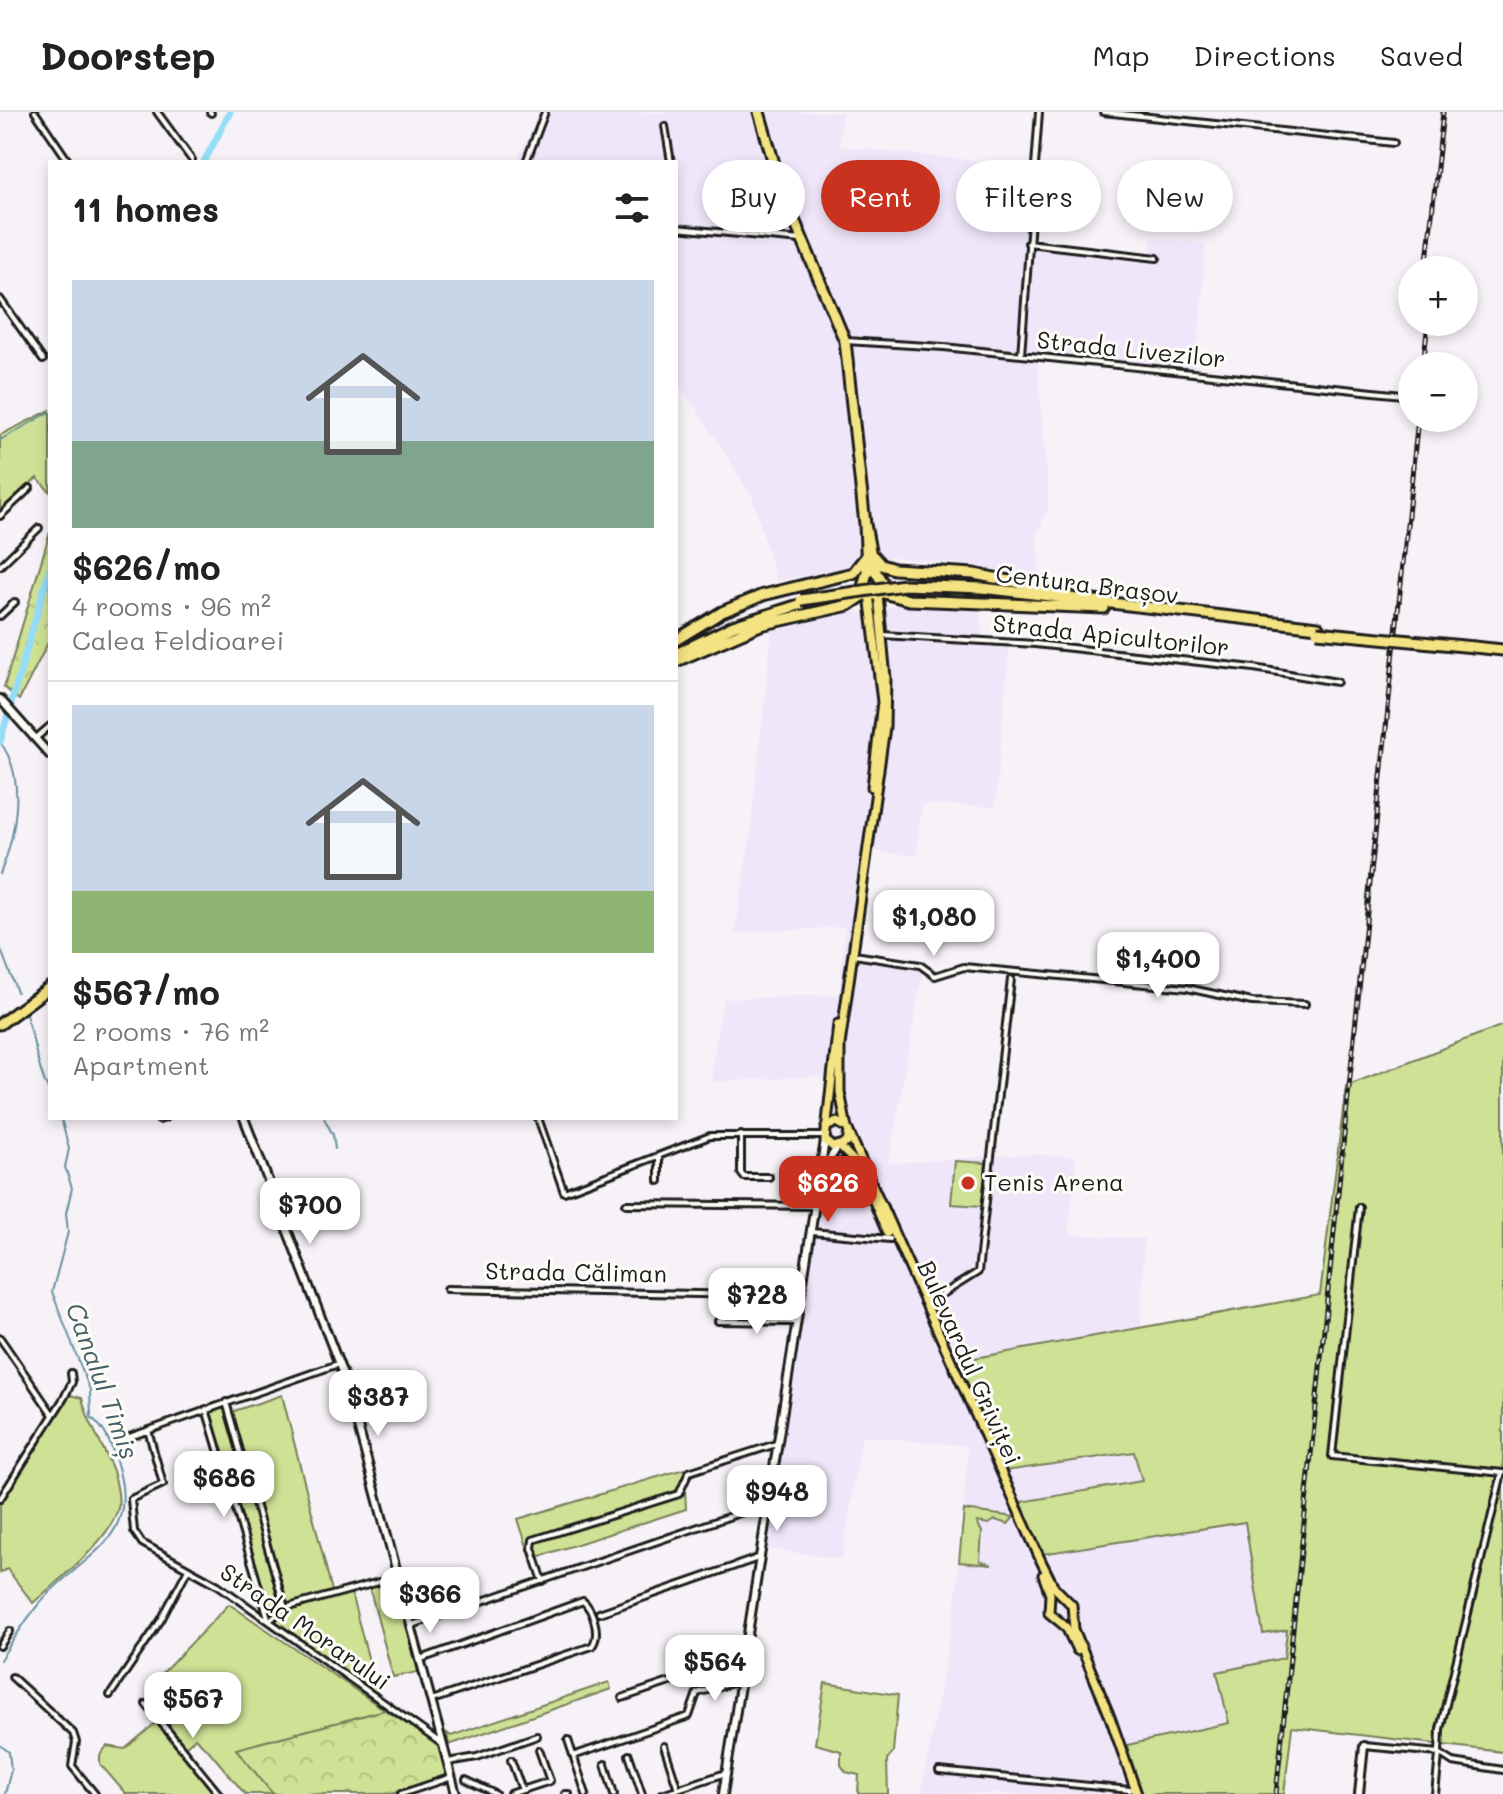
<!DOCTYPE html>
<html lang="en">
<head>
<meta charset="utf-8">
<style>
	body { margin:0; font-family:Mali,sans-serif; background:#f2f2f2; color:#222; height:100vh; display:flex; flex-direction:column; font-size:30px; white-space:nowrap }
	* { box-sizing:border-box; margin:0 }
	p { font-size:26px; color:#767676 }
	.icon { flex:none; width:44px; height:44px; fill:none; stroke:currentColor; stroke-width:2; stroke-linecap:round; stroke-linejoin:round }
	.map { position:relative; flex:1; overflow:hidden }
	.drawer { position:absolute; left:48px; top:48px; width:630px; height:960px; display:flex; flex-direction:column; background:#fff; border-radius:0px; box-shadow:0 4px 12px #0003 }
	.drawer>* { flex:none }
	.hud { position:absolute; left:702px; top:48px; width:680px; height:72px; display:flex; gap:16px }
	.tools { position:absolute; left:1398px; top:144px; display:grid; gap:16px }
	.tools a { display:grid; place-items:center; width:80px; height:80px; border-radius:50%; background:#fff; box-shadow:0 4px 12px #0003; font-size:40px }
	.price { position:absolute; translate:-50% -68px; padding:0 18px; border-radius:16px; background:#fff; color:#222; font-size:26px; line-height:52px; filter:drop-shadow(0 2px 4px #0008) }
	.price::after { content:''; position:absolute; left:50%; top:48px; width:24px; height:18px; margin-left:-12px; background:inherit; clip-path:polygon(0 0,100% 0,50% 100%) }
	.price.active { background:#c8321e; color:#fff }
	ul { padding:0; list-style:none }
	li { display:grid; align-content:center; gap:16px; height:424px; padding:0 24px }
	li+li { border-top:2px solid #e0e0e0 }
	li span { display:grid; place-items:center; height:248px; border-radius:0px; color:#555 }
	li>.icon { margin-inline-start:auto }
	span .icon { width:144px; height:144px; fill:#fffc; stroke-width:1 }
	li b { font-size:34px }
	h2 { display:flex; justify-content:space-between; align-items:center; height:96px; padding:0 24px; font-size:34px }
	.chip { padding:0 28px; border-radius:36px; background:#fff; box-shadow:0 4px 12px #0003; font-size:28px; line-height:72px }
	.chip.active { background:#c8321e; color:#fff }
	header { display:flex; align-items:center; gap:48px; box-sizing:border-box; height:112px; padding:0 40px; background:#fff; border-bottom:2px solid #e0e0e0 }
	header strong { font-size:38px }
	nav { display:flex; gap:44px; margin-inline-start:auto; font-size:28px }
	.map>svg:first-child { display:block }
</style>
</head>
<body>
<header>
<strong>Doorstep</strong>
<nav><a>Map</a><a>Directions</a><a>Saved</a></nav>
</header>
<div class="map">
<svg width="1503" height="1682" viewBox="0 0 1503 1682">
	<defs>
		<pattern id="forest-crowns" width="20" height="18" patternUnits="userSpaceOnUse" patternTransform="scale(2)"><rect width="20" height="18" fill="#cfe195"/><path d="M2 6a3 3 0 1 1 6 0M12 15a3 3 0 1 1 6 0" fill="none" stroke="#b1c080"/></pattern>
	</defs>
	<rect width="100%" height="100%" fill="#f7f2f8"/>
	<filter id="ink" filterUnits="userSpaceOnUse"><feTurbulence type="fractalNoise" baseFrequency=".0125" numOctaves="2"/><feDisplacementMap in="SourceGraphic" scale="16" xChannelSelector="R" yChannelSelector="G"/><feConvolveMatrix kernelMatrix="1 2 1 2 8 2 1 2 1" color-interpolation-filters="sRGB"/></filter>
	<g filter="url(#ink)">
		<path fill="#f0e6fa" d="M541,0h301l-3,34 196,21 -8,74 123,16 1,-18 55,5 -10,132 -159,-14 11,124v23l-11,25 4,48 -65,-16 -97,-10 -23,3 -9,9 -71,13 -24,-85 -56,-88 -15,-20h-5v-226h-160z
			M898,492l82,3 3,30 27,5 -15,165 -73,-3 -6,52 -46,-5 -15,102 68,16 -34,194 139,-9 48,3 -7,77 75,5 -3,90 -41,8 29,115 4,-1 10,30 -121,21 20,52 203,-32 18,112 24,-4 -3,28 -54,65 -103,22 14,49h-220l34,-187 13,-161 -106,-10 -20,123 -76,-10 62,-473 -116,6v-16l11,-67 116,-5 6,-67 -110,6 15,-97 22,-207 76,-20 33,10 4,-10z"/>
		<path fill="#cfe195" stroke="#767e58" stroke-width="2" d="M50,298v82l-13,-14 -37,32v-75z
			M1503,913v727l-211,-25 -8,67h-143l-14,-49 102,-22 -12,-51 67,-14 3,-28 -24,4 -18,-112 -203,32 -21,-52 121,-21 -8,-29 -129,19 -47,-110 362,-66 26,-209z
			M955,1049l31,2 -4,43 -31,-2z
			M70,1283l12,3c6,26 22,48 31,73 3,9 7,27 5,37 -7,32 -61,73 -85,95l-26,-34 -7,4v-69z
			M282,1283l50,196 -46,14 -16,13 -61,-208 16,-5 6,7z
			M684,1357l2,40 -155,50 -13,-40z
			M964,1398l50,7 -6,7 -13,-4 -6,4 -12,-2 5,10 -2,29 12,4 -33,-3z
			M395,1468l23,92 -25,5 -24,-91z
			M351,1481l28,106 -107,-77 14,-10z
			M229,1492l156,106 -148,39 36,45h-28l-35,-42 -15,-14 -12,11 34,45h-91l-26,-30v-9l7,-9 18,3 34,-29 9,9 8,-19 -23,-27z
			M609,1570l2,7 -162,56 -2,-12 4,3z
			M825,1571l73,12 -5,57 -6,8 1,34h-30l1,-19 -13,-3 -5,-7v-14l-26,-7z"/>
		<path fill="url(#forest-crowns)" stroke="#767e58" stroke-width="2" d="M50,420v107l-31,61 -15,-13z
			M385,1598l54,35 8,30 -55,19h-119l-37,-45z"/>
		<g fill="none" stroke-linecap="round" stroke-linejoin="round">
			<path stroke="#65909f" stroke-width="2" d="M0,328l50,-28
				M0,630c27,35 16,93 0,132
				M0,835l17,45
				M25,900c10,27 11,55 25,81
				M324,1006l9,17 2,14
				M0,1548c14,-21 27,-43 43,-61 43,-47 98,-59 74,-135 -6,-20 -10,-33 -26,-47l-1,-27 -38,-98 16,-60 -2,-19 6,-25 -7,-21 4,-18 -8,-31
				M0,1633l9,7 2,18 -6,24"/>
			<path stroke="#95ddf7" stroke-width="7" d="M204,50l26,-50
				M0,630l50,-174"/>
			<g stroke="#1c1c1c" stroke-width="10">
				<path id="street" d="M35,0l34,50
					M157,0l35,48
					M210,0l1,1
					M1103,0l291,31
					M665,14l6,36
					M526,50l19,-50
					M676,116l125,12
					M1028,131l129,15
					M0,187l43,61
					M846,229l98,6 468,49
					M1021,243l18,-243
					M0,404l30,-28
					M0,454l39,-38
					M0,504l15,-14
					M882,523l153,9 219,24 83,14
					M36,626l14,-12
					M854,843l66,10 15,11 29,-9 223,21 65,14 53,2
					M538,1006l26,74 146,-56h114
					M159,1008l6,-2
					M741,1023v38l3,4h25
					M659,1069v-25
					M626,1092l189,2
					M1359,1095l-27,249 171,17
					M811,1120l79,7
					M447,1177l353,7
					M927,1192l51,-32 33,-293
					M718,1209l77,1
					M0,1226l53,77
					M226,1290l59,206
					M206,1297l63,212
					M148,1318l15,54 -32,15 3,32 8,12 76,42 224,159
					M121,1328l217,-76
					M0,1387l64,-101 8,-16 -1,-9
					M543,1469l-11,-33 1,-8 146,-46 10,-22 87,-28
					M599,1501l159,-55
					M270,1508l15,-12 112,-31
					M412,1513l354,-121
					M0,1534l10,-15
					M421,1547l162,-58c10,9 18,33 9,45l-160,54
					M12,1565l61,56 3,9 -4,24 23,28
					M110,1583l51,-75 27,-51
					M622,1586l122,-41
					M146,1592l73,90
					M568,1628l18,54
					M664,1634l14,43
					M1364,1634l75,7 14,9 50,8
					M1439,1641l1,-24 62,-256
					M629,1643l13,39
					M573,1644l116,-40 8,-23 43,-12
					M511,1648l11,30
					M448,1650l29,-5 60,-21
					M605,1652l9,30
					M939,1659l191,19
					M466,1668l29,14
					M401,1682l51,-17
					M510,1682l40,-13 -11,-31
					M565,1682h4
					M662,1682l64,-21
					M1435,1682l4,-39"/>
			</g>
			<g stroke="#1c1c1c" stroke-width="12">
				<path id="secondary" d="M0,587l50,56
					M244,1006l103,267 109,409
					M823,1057l14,-21
					M819,1063l18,-12 18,1
					M723,1682l102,-654
					M1359,1682l5,-48"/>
			</g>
			<g stroke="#1c1c1c" stroke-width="13">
				<path id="primary" d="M869,482l13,108 -10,85
					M878,482l8,84 -1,49 -45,318v47l7,36 194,433 13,26 18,18 2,24 36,88 27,77
					M838,912l-13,116 8,7 14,-4 2,-11
					M826,1015l11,-5 10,6
					M841,1036l18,18 28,67
					M1043,1463l7,19 -1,19 17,14 11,23"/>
			</g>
			<g stroke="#1c1c1c" stroke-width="15">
				<path id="highway" d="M759,0l23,79 63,150 20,183 2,48 -4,15 12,8 8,-11 -10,-17 -8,-43
					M873,444l8,9 13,4 80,5 93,18
					M982,476l336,39
					M880,480l29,8 195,8
					M676,528l46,-28 41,-17 90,-22 11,-14
					M1474,535l29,3
					M676,542l57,-28 69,-22
					M676,549l84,-36 89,-20 18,-12
					M0,912l50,-37"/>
			</g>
			<use href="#street" stroke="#fdfcf7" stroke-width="4"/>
			<use href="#secondary" stroke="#fdfcf7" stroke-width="6"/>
			<use href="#primary" stroke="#f4e382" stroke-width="7"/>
			<use href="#highway" stroke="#f4e382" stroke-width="9"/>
			<g stroke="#1c1c1c" stroke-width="5">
				<path id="rail" d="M1426,158l17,-158
					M1423,254l5,-44
					M1276,1682l142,-1376"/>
			</g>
			<use href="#rail" stroke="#fdfcf7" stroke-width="2" stroke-dasharray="6" stroke-linecap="butt"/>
			<g stroke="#1c1c1c" stroke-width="15" stroke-linecap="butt">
				<path id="highway-bridge" d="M801,488l103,-15 78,3
					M1317,520l157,15"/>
			</g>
			<use href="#highway-bridge" stroke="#f4e382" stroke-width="9"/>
		</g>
	</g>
	<circle fill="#c8321e" stroke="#fdfcf7" stroke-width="3" cx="968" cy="1071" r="8"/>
	<g text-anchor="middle" stroke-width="6" stroke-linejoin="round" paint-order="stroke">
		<g font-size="24" fill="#1c1c1c" stroke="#fdfcf7">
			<text transform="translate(1131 238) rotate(6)" y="8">Strada Livezilor</text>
			<text transform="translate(1087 473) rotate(7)" y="8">Centura Brașov</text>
			<text transform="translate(1111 524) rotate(6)" y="8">Strada Apicultorilor</text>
			<text transform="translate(576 1161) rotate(1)" y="8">Strada Căliman</text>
			<text transform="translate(969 1251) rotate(66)" y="8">Bulevardul Griviței</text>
			<text transform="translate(305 1515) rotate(35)" y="8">Strada Morarului</text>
		</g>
		<g font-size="24" fill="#1c1c1c" stroke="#fdfcf7" text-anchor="start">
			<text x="984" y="1079">Tenis Arena</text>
		</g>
		<g font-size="26" font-style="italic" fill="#466069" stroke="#fdfcf7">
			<text transform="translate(102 1269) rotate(70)" y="9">Canalul Timiș</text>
		</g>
	</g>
</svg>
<div class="tools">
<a>+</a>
<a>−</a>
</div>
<b class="price" style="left:934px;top:846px">$1,080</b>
<b class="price" style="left:1158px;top:888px">$1,400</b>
<b class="price active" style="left:828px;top:1112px">$626</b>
<b class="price" style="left:310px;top:1134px">$700</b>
<b class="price" style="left:757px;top:1224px">$728</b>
<b class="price" style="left:378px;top:1326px">$387</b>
<b class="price" style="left:224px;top:1407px">$686</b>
<b class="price" style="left:777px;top:1421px">$948</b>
<b class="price" style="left:430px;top:1523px">$366</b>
<b class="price" style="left:715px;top:1591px">$564</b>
<b class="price" style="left:193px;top:1628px">$567</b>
<div class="hud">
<a class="chip">Buy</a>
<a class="chip active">Rent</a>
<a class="chip">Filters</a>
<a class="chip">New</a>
</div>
<section class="drawer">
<h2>11 homes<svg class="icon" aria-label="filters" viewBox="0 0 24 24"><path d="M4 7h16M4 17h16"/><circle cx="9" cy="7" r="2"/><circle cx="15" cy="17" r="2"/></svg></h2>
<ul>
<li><span style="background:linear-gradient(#c9d6e8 65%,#7fa58c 0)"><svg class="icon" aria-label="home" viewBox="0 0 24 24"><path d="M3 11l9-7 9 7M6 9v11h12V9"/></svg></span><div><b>$626/mo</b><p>4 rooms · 96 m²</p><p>Calea Feldioarei</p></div></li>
<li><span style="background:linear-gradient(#c9d6e8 75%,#8fb573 0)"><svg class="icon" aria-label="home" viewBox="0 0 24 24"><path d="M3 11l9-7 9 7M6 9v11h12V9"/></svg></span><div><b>$567/mo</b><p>2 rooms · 76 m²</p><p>Apartment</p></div></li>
</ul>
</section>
</div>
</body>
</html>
